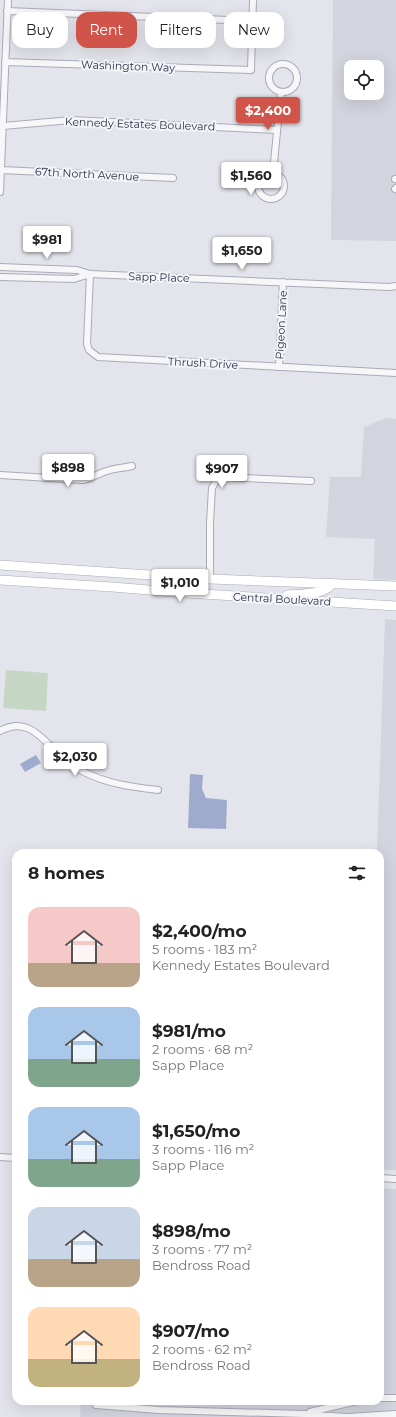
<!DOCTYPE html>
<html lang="en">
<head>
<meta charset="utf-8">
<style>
	body { margin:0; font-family:Montserrat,sans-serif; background:#f2f2f2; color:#222; height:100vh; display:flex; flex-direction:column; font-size:15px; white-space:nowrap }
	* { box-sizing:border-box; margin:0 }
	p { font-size:13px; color:#767676 }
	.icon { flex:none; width:22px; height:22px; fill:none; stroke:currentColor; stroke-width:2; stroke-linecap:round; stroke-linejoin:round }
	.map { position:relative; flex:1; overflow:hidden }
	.panel { position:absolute; left:12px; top:849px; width:372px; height:556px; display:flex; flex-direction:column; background:#fff; border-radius:12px; box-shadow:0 4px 16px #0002 }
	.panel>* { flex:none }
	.hud { position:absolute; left:12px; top:12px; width:372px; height:36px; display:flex; gap:8px }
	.buttons { position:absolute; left:344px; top:60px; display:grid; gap:8px }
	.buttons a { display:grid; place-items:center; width:40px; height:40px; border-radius:8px; background:#fff; box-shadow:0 4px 16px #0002; font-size:20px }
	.price { position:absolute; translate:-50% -34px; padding:0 9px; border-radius:4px; background:#fff; color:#222; font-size:13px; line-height:26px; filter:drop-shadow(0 1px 2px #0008) }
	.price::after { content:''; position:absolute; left:50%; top:24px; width:12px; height:9px; margin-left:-6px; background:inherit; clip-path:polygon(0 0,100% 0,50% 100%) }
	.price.active { background:#d0544a; color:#fff }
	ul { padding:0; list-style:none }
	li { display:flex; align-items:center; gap:12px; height:100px; padding:0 16px }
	li span { display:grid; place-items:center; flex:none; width:112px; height:80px; border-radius:12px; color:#555 }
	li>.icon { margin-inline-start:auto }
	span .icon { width:48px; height:48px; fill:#fffc; stroke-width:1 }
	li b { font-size:17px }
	h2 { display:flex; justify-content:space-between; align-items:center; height:48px; padding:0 16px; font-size:17px }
	.pill { padding:0 14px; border-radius:12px; background:#fff; box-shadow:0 4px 16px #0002; font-size:14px; line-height:36px }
	.pill.active { background:#d0544a; color:#fff }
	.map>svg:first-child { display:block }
</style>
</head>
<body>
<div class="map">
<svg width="396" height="1417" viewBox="0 0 396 1417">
	<rect width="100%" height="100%" fill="#e4e5ec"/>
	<path fill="#d2d4de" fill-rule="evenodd" d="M333,0h63v241l-65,-1zM351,67h26v26h-26z
		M386,418l10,1v161l-23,-1 2,-40 -49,-2 4,-60h31l3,-50z
		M385,619l11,1v550h-16v-317h-3z
		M380,1188l16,1v228h-316l1,-16h299z"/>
	<path fill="#c5d6c5" d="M6,670l42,3 -2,38 -43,-3z"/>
	<path fill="#9fabcc" d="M36,755l5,8 -16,9 -5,-8z
		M190,774l13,1 -1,14 4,9 21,2 -1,29 -38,-1z"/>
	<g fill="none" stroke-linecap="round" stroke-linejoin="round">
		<g stroke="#a9abb7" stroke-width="8">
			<path id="street" d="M7,11l246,10
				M5,62l246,8 2,-70
				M269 78a14 14 0 1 1 28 0a14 14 0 1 1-28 0Z
				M3,126l68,-6 206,10
				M1,170l172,8
				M273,172l8,-80
				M258 186a13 13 0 1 1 26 0a13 13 0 1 1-26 0Z
				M395,179h1
				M395,189l1,-1
				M0,192l8,-192
				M0,267l77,3 13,4 299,13 7,-1
				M90,274l-3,70 2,6 9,7 298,16
				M0,277l74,2 16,-5
				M279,367l4,-85
				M0,475l83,5c9,-1 15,-7 24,-9 8,-3 17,-3 25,-5
				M210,579v-56l2,-35 4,-7 6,-4 89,4
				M0,731c31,-17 46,14 66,30 6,4 12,8 18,11 24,12 48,15 74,18
				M0,1157l16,1
				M380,1178l16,1
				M380,1398h16
				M96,1405l63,5 146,4 41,3
				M310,1412l47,-11
				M347,1417l49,-3"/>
		</g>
		<g stroke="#a9abb7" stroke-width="10">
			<path id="secondary" d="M0,565l210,14 186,7
				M0,580l112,7 74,6 210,13
				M287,595c12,-1 40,0 45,-12"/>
		</g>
		<use href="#street" stroke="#f7f7fa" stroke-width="6"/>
		<use href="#secondary" stroke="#fff" stroke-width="9"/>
	</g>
	<g text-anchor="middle" stroke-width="4" stroke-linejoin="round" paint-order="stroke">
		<g font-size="11" fill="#2b2f45" stroke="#f4f5f9">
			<text transform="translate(128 66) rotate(2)" y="4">Washington Way</text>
			<text transform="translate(140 124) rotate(2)" y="4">Kennedy Estates Boulevard</text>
			<text transform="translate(87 174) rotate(3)" y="4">67th North Avenue</text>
			<text transform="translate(159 277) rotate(2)" y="4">Sapp Place</text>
			<text transform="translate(281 325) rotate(-87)" y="4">Pigeon Lane</text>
			<text transform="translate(203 363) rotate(3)" y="4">Thrush Drive</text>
			<text transform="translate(282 599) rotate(3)" y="4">Central Boulevard</text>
		</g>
	</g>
</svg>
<div class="buttons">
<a><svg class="icon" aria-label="locate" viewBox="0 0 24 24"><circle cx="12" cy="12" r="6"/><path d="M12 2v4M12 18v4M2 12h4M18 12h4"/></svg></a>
</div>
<b class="price active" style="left:268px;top:131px">$2,400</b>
<b class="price" style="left:251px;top:196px">$1,560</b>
<b class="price" style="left:47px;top:260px">$981</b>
<b class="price" style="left:242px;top:271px">$1,650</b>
<b class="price" style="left:68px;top:488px">$898</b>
<b class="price" style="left:222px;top:489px">$907</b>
<b class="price" style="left:180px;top:603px">$1,010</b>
<b class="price" style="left:75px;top:777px">$2,030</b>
<div class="hud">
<a class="pill">Buy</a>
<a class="pill active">Rent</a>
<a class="pill">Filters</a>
<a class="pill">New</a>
</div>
<section class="panel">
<h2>8 homes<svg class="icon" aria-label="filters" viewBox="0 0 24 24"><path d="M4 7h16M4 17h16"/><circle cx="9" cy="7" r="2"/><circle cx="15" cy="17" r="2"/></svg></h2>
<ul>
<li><span style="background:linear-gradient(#f6c9c9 70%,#b9a48a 0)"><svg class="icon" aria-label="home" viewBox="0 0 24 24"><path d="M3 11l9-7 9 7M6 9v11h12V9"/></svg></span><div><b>$2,400/mo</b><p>5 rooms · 183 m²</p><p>Kennedy Estates Boulevard</p></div></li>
<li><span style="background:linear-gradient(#a9c7e8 65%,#7fa58c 0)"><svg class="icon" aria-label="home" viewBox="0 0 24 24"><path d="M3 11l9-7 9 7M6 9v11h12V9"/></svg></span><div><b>$981/mo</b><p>2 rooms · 68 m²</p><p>Sapp Place</p></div></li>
<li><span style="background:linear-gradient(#a9c7e8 65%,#7fa58c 0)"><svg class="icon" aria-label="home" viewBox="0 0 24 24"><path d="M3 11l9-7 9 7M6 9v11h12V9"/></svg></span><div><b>$1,650/mo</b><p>3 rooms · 116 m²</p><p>Sapp Place</p></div></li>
<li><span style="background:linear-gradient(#c9d6e8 65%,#b9a48a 0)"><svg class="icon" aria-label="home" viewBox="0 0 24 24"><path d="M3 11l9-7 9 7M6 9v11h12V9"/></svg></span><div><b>$898/mo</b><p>3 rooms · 77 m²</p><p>Bendross Road</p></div></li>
<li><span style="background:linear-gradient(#ffd9b3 65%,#c2b280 0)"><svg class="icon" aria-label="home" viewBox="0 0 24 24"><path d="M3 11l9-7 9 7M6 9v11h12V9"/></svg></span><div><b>$907/mo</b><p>2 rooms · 62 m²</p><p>Bendross Road</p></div></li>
</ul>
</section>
</div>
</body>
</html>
